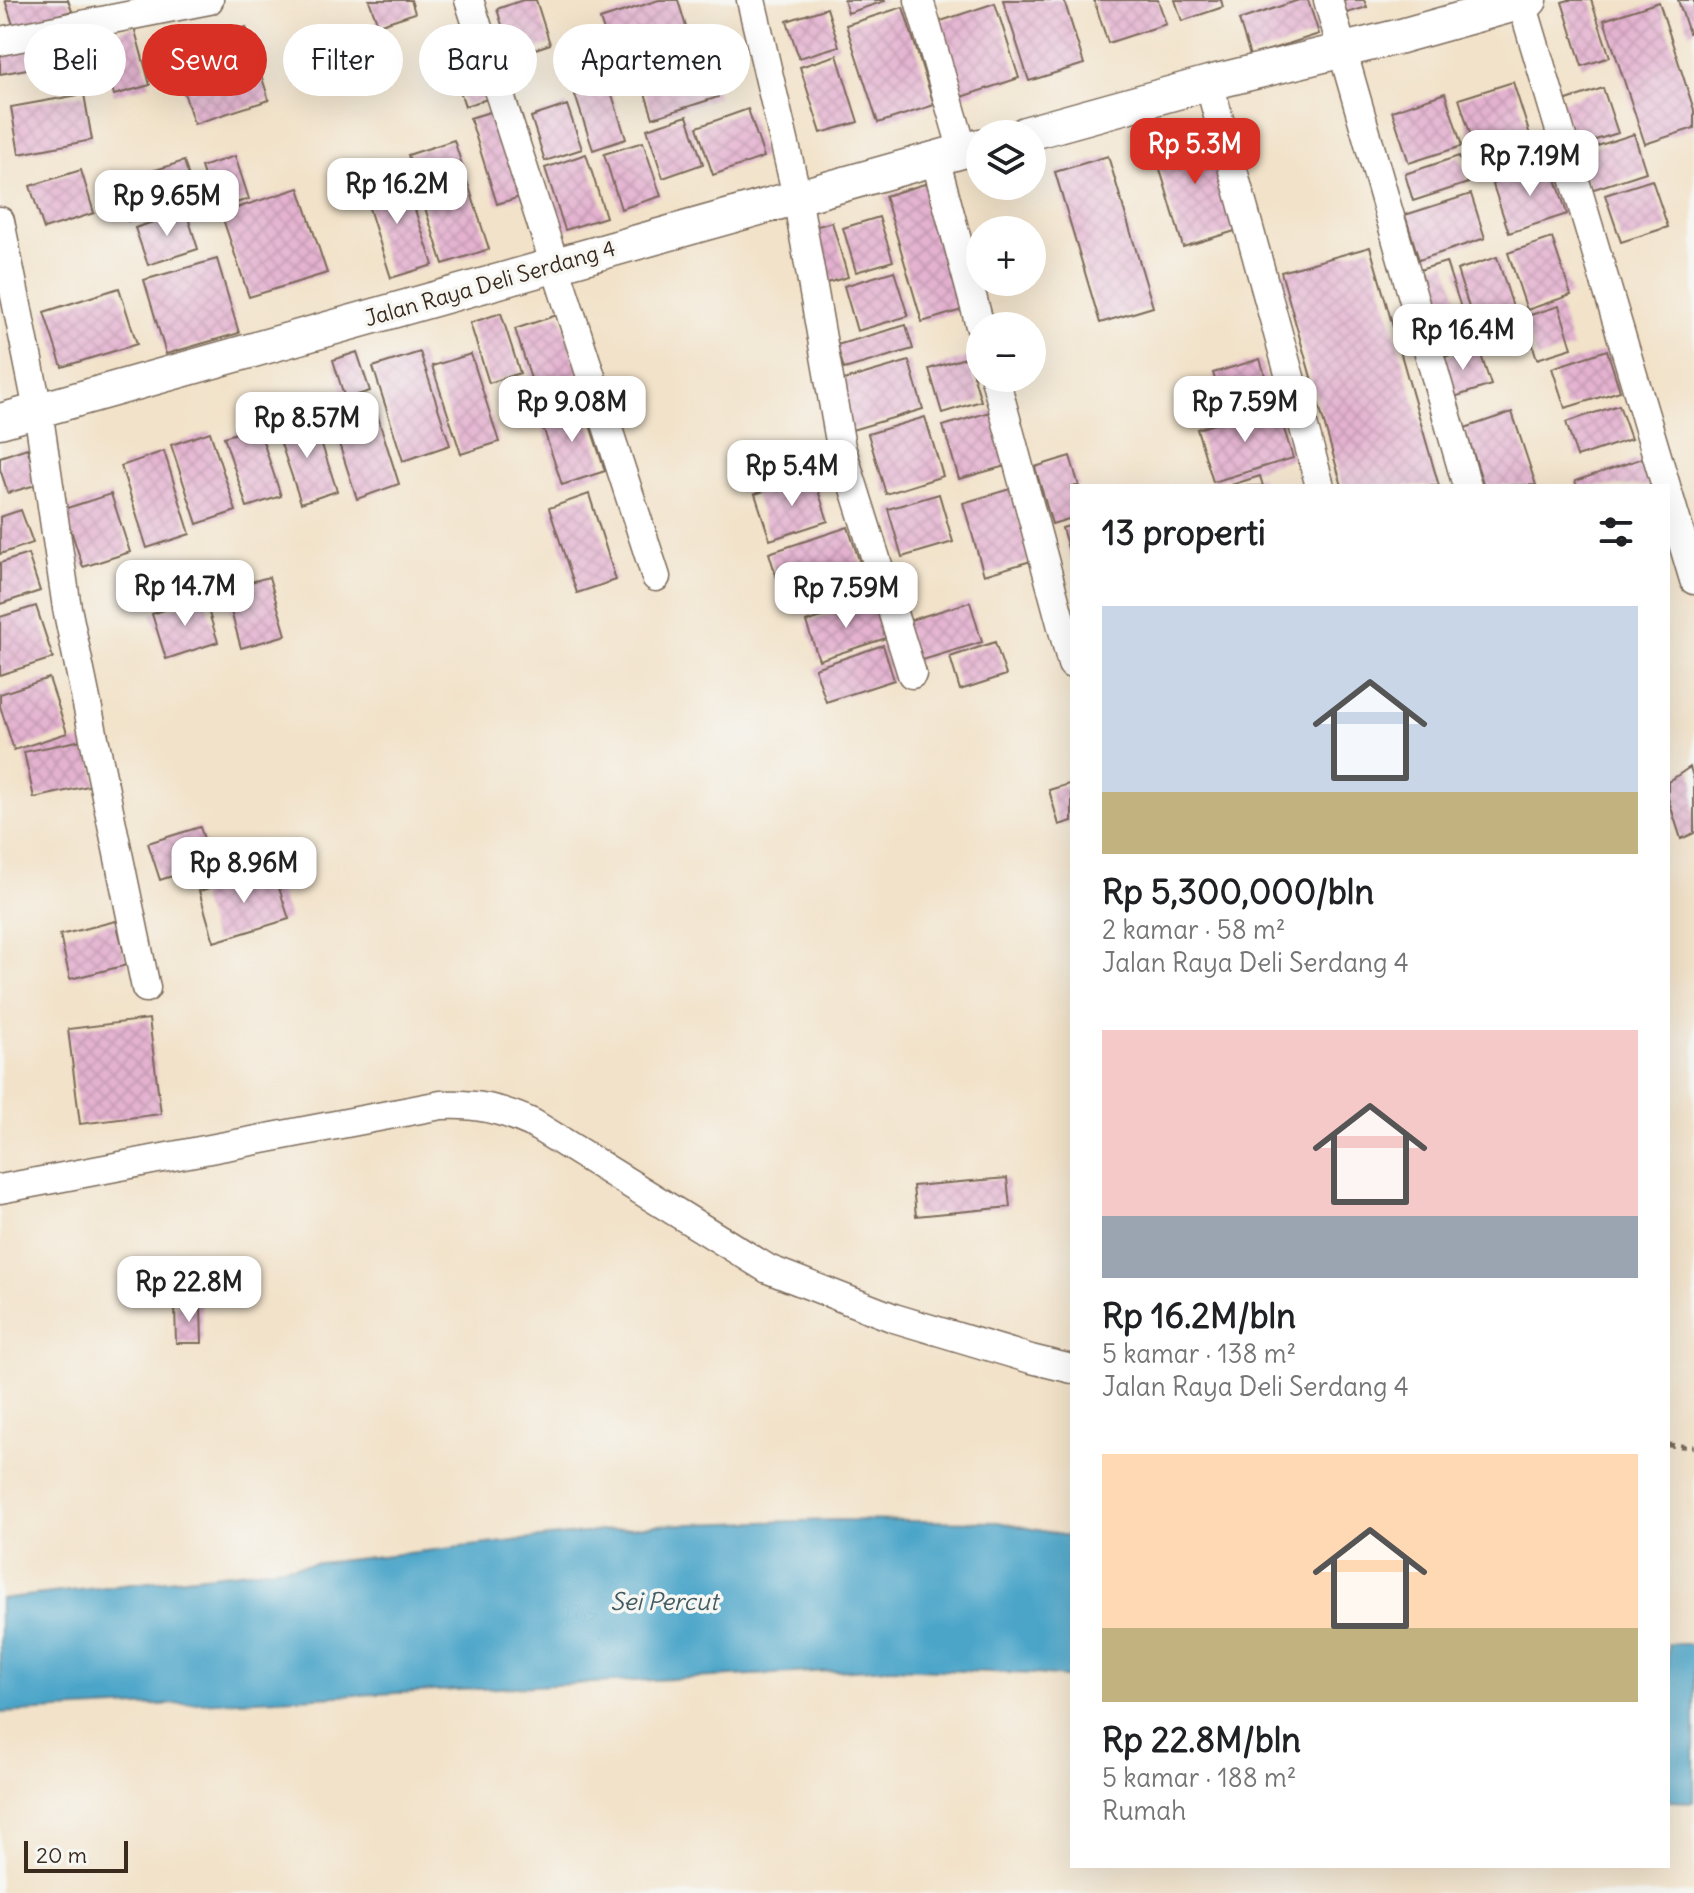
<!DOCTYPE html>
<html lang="id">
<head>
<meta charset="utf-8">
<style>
	body { margin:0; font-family:Delius,sans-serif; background:#f2f2f2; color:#202124; height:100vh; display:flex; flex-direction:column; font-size:30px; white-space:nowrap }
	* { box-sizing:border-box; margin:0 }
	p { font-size:26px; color:#757577 }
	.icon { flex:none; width:44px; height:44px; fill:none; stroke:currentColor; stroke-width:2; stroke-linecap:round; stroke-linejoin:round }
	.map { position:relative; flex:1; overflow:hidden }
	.side { position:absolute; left:1070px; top:484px; width:600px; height:1384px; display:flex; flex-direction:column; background:#fff; border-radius:0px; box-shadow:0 8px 32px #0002 }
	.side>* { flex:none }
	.banner { position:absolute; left:24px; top:24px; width:760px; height:72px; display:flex; gap:16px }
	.controls { position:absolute; left:966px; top:120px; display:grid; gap:16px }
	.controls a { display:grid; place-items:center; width:80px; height:80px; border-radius:50%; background:#fff; box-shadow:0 8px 32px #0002; font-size:40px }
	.scale { position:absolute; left:24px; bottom:20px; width:104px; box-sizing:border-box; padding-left:8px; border:4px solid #3b2a1e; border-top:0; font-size:22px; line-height:28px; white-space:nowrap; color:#3b2a1e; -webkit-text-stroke:6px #f6f6f2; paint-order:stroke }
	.price { position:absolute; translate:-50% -68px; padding:0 18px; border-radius:16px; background:#fff; color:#222; font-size:26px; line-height:52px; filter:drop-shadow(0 2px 4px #0008) }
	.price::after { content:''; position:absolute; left:50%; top:48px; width:24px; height:18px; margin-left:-12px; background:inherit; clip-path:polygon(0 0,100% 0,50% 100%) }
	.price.active { background:#d93025; color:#fff }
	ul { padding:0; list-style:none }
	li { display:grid; align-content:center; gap:16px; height:424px; padding:0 32px }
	li span { display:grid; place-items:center; height:248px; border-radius:0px; color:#555 }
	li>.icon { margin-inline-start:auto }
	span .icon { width:144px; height:144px; fill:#fffc; stroke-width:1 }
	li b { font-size:34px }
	h2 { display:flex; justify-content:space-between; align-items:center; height:96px; padding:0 32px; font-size:34px }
	.chip { padding:0 28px; border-radius:36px; background:#fff; box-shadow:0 8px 32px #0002; font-size:28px; line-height:72px }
	.chip.active { background:#d93025; color:#fff }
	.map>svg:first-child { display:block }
</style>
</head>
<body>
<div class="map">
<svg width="1694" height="1893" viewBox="0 0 1694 1893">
	<defs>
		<pattern id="building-cross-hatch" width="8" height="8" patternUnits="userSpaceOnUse" patternTransform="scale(2)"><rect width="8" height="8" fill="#e4b2d0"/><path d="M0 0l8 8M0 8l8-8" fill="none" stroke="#c499b2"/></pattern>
	</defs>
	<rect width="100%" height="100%" fill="#f6f6f2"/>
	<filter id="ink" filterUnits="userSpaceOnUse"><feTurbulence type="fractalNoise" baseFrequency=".0125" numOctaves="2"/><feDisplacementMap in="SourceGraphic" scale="16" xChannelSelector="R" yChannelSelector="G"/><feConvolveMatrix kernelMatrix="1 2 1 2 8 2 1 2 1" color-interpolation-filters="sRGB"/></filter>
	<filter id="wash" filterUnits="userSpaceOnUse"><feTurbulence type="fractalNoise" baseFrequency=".006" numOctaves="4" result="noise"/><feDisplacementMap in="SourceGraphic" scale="32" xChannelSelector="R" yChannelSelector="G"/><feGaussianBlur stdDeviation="1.8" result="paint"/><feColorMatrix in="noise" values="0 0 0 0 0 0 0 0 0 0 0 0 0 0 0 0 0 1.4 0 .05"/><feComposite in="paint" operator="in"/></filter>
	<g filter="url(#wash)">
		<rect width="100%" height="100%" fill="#f2e2c9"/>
		<path fill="#4ca5c9" stroke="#446874" stroke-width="2" d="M835,1520l163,2 74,15v141l-36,-4 -144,-6 -892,45v-114l655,-74z
			M1668,1644h26v158l-26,-1z"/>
		<g id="blocks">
			<path fill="url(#building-cross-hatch)" d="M5,0h63l4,11 -58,17z
				M369,0h42l4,13 -37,12z
				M523,0h13l14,44 -38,13 -15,-48z
				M659,0h19l11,37 -75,24 -14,-42z
				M844,0h41v1l-37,12z
				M1003,0h61l20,64 -55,17z
				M1094,0h64l8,24 -58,19z
				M1175,0h46l2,7 -41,14z
				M1299,0h9l11,34 -69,22 -11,-36z
				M1339,0h25l3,7 -24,7z
				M1569,0h22l19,57 -28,9 -20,-64z
				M1678,0h16v31l-5,2z
				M1659,2l35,108v18l-49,16 -41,-124z
				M995,3l24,75 -61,20 -23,-75z
				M903,7l31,98 -56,18 -32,-98z
				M827,8l12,38 -40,12 -12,-37z
				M473,20l10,30 -33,10 -9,-29z
				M134,27l16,58 -36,10 -16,-58z
				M246,27l23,73 -75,24 -23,-73z
				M78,34l8,35 -33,9 -9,-36z
				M38,41l5,25 -43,8v-25z
				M701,45l17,52 -65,21 -17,-53z
				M837,55l21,67 -37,11 -21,-66z
				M488,66l9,30 -32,10 -10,-30z
				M1513,82l25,78 -54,17 -25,-78z
				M609,85l17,54 -33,11 -18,-55z
				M1603,88l15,45 -42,13 -15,-44z
				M1445,93l17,53 -53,17 -17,-52z
				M84,94l8,46 -73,14 -8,-47z
				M567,105l15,44 -37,12 -14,-44z
				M503,108l27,86 -33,10 -27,-86z
				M748,109l16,48 -51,18 -16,-48z
				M687,116l16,48 -40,14 -16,-49z
				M1207,126l31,104 -55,17 -31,-105z
				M1634,134l12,38 -55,18 -12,-38z
				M454,140l35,109 -46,15 -35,-109z
				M643,142l18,54 -40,13 -17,-55z
				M586,154l20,63 -41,13 -20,-62z
				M235,156l14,43 -34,10 -14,-42z
				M1108,156l45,151 -53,16 -45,-151z
				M1459,156l9,27 -55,18 -8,-27z
				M184,161l12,39 -68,21 -13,-38z
				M1551,163l16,51 -58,19 -17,-51z
				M81,170l13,43 -50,16 -14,-43z
				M403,173l30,92 -42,13 -29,-92z
				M1652,180l16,47 -47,15 -16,-47z
				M928,183l37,126 -43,13 -37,-126z
				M299,188l28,85 -78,24 -28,-84z
				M1471,194l14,44 -66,22 -14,-45z
				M186,211l12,38 -50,16 -13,-37z
				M879,217l14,44 -37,11 -13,-44z
				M832,222l16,55 -25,7 -16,-55z
				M1552,238l19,57 -44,15 -19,-57z
				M1370,247l69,239h-97l-61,-214z
				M1497,257l17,53 -40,13 -17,-53z
				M217,259l22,74 -73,21 -22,-74z
				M1446,262l21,64 -30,10 -21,-65z
				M894,271l14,45 -51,15 -13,-45z
				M119,288l18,56 -75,23 -18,-55z
				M1559,306l13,42 -35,11 -13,-42z
				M501,313l19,60 -31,10 -19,-60z
				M560,314l25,78 -45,15 -25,-78z
				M906,325l7,24 -69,20 -7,-24z
				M1478,346l13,39 -43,14 -13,-39z
				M1607,350l13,41 -55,17 -13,-40z
				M357,352l13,39 -25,8 -12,-39z
				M420,352l30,93 -47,16 -30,-94z
				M471,354l28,88 -38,12 -29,-88z
				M968,357l13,44 -39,12 -13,-44z
				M1260,359l12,39 -47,14 -12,-39z
				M909,361l14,48 -71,21 -15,-48z
				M583,404l22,67 -43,14 -22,-67z
				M374,405l25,79 -42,15 -26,-80z
				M1619,405l12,34 -54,18 -11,-35z
				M1277,406l16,52 -80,24 -16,-53z
				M993,411l16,54 -50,14 -16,-53z
				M1512,412l24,73 -52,1 -19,-58z
				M313,417l24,74 -36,12 -25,-74z
				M925,417l18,59 -57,18 -18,-60z
				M258,426l23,70 -34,11 -23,-70z
				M210,432l26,79 -39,13 -26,-79z
				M27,448l12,36 -31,9 -8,-24v-12z
				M164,451l26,83 -43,14 -26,-82z
				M1070,456l9,30h-7v32l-20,6 -17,-57z
				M1643,458l9,28h-75l-2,-5z
				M813,475l15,46 -58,19 -15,-46z
				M1260,476l3,10h-32v-1z
				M1010,489l21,72 -47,14 -21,-72z
				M111,494l19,58 -47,15 -19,-58z
				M589,494l27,86 -39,13 -28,-85z
				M939,494l14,48 -51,15 -14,-48z
				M21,510l12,33 -33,11v-37z
				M1072,525v34h-1l-9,-31z
				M848,527l13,39 -80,26 -12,-39z
				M28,554l12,37 -40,13v-41z
				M269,577l17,58 -45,13 -16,-59z
				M204,597l14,45 -52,17 -14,-45z
				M874,600l12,38 -67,22 -13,-38z
				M970,602l12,40 -66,20 -12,-40z
				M36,606l17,52 -53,17v-58z
				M995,642l11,33 -46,15 -10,-33z
				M883,645l11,35 -68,22 -11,-34z
				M49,678l18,55 -53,17 -14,-44v-12z
				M87,739l10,45 -63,14 -10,-46z
				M1690,767l4,13v53l-13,6 -13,-41v-16z
				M1072,783v38l-13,4 -10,-35z
				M200,827l12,36 -52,17 -12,-37z
				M273,869l16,50 -75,23 -15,-51z
				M116,921l11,44 -57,14 -10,-44z
				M149,1019l12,95 -81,10 -12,-95z
				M1007,1178l3,29 -94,9 -3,-30z
				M201,1304l1,39h-26l-1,-38z"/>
		</g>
	</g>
	<g filter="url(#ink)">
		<use href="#blocks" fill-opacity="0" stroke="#7b6a5a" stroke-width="2"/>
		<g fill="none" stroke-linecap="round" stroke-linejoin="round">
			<g stroke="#7b6a5a" stroke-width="31">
				<path id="minor" d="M469,0l187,577
					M751,0l46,196 44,251 71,227
					M919,0l44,151
					M1328,0l139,486
					M1522,3l144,483
					M0,41l209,-41
					M1209,83l111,403
					M935,158l45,168
					M0,221l38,189 29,198 79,380
					M995,378l77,286
					M1668,493l26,87
					M0,1189l441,-84c34,-2 60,4 91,18l236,146 126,49 137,41 41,10"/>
			</g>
			<g stroke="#7b6a5a" stroke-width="37">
				<path id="tertiary" d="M1025,134l184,-51 192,-47 129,-36
					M0,421l980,-275"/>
			</g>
			<path stroke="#7b6a5a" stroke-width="5" stroke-dasharray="6 6" stroke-linecap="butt" d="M1668,1445l26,2"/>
			<use href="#minor" stroke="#fff" stroke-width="28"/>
			<use href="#tertiary" stroke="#fff" stroke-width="34"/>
		</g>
	</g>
	<g text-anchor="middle" stroke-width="7" stroke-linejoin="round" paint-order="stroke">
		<g font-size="22" fill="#3b2a1e" stroke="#f6f6f2">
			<text transform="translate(490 283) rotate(-16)" y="8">Jalan Raya Deli Serdang 4</text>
		</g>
		<g font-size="24" font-style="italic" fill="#425b62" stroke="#f6f6f2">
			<text x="664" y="1610">Sei Percut</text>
		</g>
	</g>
</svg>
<div class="controls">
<a><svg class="icon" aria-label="layers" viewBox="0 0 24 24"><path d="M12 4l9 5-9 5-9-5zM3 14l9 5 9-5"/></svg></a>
<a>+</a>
<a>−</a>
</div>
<div class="scale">20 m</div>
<b class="price active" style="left:1195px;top:186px">Rp 5.3M</b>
<b class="price" style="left:1530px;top:198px">Rp 7.19M</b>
<b class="price" style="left:397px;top:226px">Rp 16.2M</b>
<b class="price" style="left:167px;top:238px">Rp 9.65M</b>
<b class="price" style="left:1463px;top:372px">Rp 16.4M</b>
<b class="price" style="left:572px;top:444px">Rp 9.08M</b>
<b class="price" style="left:1245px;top:444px">Rp 7.59M</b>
<b class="price" style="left:307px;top:460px">Rp 8.57M</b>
<b class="price" style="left:792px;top:508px">Rp 5.4M</b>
<b class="price" style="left:185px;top:628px">Rp 14.7M</b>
<b class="price" style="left:846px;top:630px">Rp 7.59M</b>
<b class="price" style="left:244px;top:905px">Rp 8.96M</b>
<b class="price" style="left:189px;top:1324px">Rp 22.8M</b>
<div class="banner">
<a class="chip">Beli</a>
<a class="chip active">Sewa</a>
<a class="chip">Filter</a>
<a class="chip">Baru</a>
<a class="chip">Apartemen</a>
</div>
<section class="side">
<h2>13 properti<svg class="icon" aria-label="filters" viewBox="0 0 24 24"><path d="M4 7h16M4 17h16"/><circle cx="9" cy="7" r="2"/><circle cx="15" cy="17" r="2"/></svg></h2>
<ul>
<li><span style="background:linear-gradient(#c9d6e8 75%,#c2b280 0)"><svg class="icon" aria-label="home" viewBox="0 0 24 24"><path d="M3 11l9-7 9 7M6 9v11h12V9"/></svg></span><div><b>Rp 5,300,000/bln</b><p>2 kamar · 58 m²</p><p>Jalan Raya Deli Serdang 4</p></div></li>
<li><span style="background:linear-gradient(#f6c9c9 75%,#9aa5b1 0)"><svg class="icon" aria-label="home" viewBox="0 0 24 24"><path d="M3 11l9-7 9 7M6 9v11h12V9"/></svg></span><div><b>Rp 16.2M/bln</b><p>5 kamar · 138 m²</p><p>Jalan Raya Deli Serdang 4</p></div></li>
<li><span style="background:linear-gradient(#ffd9b3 70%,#c2b280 0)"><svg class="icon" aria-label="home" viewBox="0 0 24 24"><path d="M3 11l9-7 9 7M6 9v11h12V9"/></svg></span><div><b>Rp 22.8M/bln</b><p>5 kamar · 188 m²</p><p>Rumah</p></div></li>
</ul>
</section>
</div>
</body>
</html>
